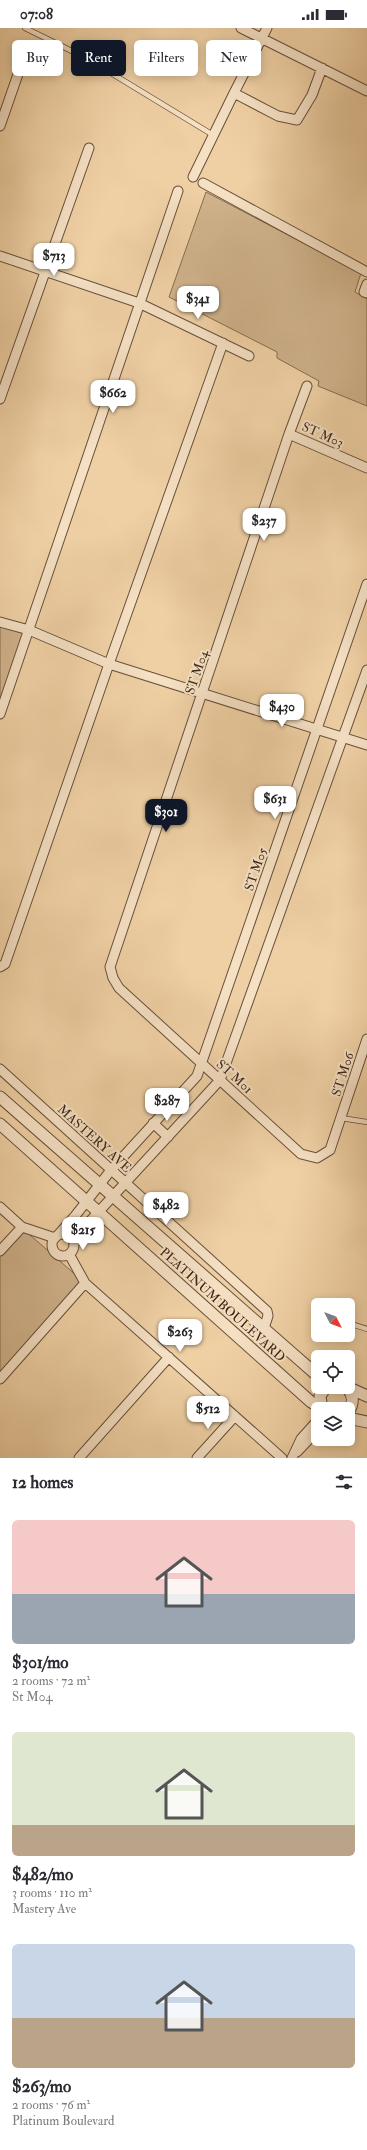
<!DOCTYPE html>
<html lang="en">
<head>
<meta charset="utf-8">
<style>
	body { margin:0; font-family:"IM FELL Double Pica",serif; background:#f7f7f7; color:#2b2b33; height:100vh; display:flex; flex-direction:column; font-size:15px; white-space:nowrap }
	* { box-sizing:border-box; margin:0 }
	p { font-size:13px; color:#7c7c81 }
	.icon { flex:none; width:22px; height:22px; fill:none; stroke:currentColor; stroke-width:2; stroke-linecap:round; stroke-linejoin:round }
	.map { position:relative; height:1430px; overflow:hidden }
	.sheet { display:flex; flex-direction:column; background:#fff; flex:1 }
	.sheet>* { flex:none }
	.guide { position:absolute; left:12px; top:12px; width:343px; height:36px; display:flex; gap:8px }
	.needle { width:26px; rotate:132deg }
	.tools { position:absolute; left:311px; top:1270px; display:grid; gap:8px }
	.tools a { display:grid; place-items:center; width:44px; height:44px; border-radius:6px; background:#fff; box-shadow:0 2px 10px #0003; font-size:20px }
	.price { position:absolute; translate:-50% -34px; padding:0 9px; border-radius:8px; background:#fff; color:#222; font-size:13px; line-height:26px; filter:drop-shadow(0 1px 2px #0008) }
	.price::after { content:''; position:absolute; left:50%; top:24px; width:12px; height:9px; margin-left:-6px; background:inherit; clip-path:polygon(0 0,100% 0,50% 100%) }
	.price.active { background:#111827; color:#fff }
	ul { padding:0; list-style:none }
	li { display:grid; align-content:center; gap:8px; height:212px; padding:0 12px }
	li span { display:grid; place-items:center; height:124px; border-radius:6px; color:#555 }
	li>.icon { margin-inline-start:auto }
	span .icon { width:72px; height:72px; fill:#fffc; stroke-width:1 }
	li b { font-size:17px }
	h2 { display:flex; justify-content:space-between; align-items:center; height:48px; padding:0 12px; font-size:17px }
	.chip { padding:0 14px; border-radius:6px; background:#fff; box-shadow:0 2px 10px #0003; font-size:14px; line-height:36px }
	.chip.active { background:#111827; color:#fff }
	.status { display:flex; justify-content:space-between; align-items:center; height:28px; padding:0 20px; background:#fff; direction:ltr }
	.status svg { height:11px; fill:currentColor }
	.map>svg:first-child { display:block }
</style>
</head>
<body>
<div class="status"><b>07:08</b><svg viewBox="0 0 49 12"><path d="M0 12V9h3v3zM5 12V6h3v6zM10 12V3h3v9zM15 12V0h3v12zM26 1h20v11H26zM47 4h2v5h-2z"/></svg></div>
<div class="map">
<svg width="367" height="1430" viewBox="0 0 367 1430">
	<rect width="100%" height="100%" fill="#efd0a4"/>
	<filter id="stains"><feTurbulence type="fractalNoise" baseFrequency=".005" numOctaves="4"/><feColorMatrix values="0 0 0 0 .2 0 0 0 0 .09 0 0 0 0 .02 0 0 0 .5 -.17"/></filter>
	<radialGradient id="worn" r=".72"><stop offset=".6" stop-color="#630" stop-opacity="0"/><stop offset="1" stop-color="#630" stop-opacity=".3"/></radialGradient>
	<path fill="#d0b38c" stroke="#856c51" d="M206,164l155,81 -6,19 12,7v107l-49,-20 1,-5 -42,-23v-6l-108,-55z
		M0,594l29,8 -29,84z
		M22,1200l63,55 -85,96v-127z"/>
	<g fill="none" stroke-linecap="round" stroke-linejoin="round">
		<g stroke="#67503a" stroke-width="6">
			<path id="service" d="M25,0l63,31 125,76
				M341,1090l26,4
				M348,1295l19,6"/>
		</g>
		<g stroke="#67503a" stroke-width="11">
			<path id="minor" d="M241,0l126,63
				M267,0l-33,65 44,23 19,4 15,-25 10,-27
				M0,98l25,-72
				M193,149l41,-84
				M203,155l164,89
				M0,228l139,47 110,53
				M367,256l-3,8 3,1
				M307,358l-18,48 -179,533 3,11 6,10 182,166 16,4 13,-8 37,-111
				M0,371l89,-251
				M289,406l78,34
				M0,594l29,8 80,34 258,81
				M0,686l178,-523
				M0,939l5,-3 104,-300 114,-321
				M0,1041l267,242 1,5 -4,12
				M153,1095l15,14
				M0,1179l22,20 33,11
				M52 1217a11 11 0 1 1 22 0a11 11 0 1 1-22 0Z
				M58,1207l17,-19 36,-46 86,-94 170,-492
				M74,1216l6,-12 140,-152 147,-410
				M0,1223l22,-24
				M69,1226l16,29 197,175
				M0,1351l85,-96
				M297,1424l21,-22
				M79,1430l90,-101
				M197,1430l38,-42
				M292,1430l9,-19 17,-19"/>
		</g>
		<g stroke="#67503a" stroke-width="13">
			<path id="tertiary" d="M0,1069l318,279
				M0,1096l311,278 11,6
				M346,1359c8,7 8,17 2,25
				M347,1359l20,9
				M322,1381l-2,-13 6,-9
				M348,1390l19,4"/>
		</g>
		<use href="#service" stroke="#f5e0c4" stroke-width="4.5"/>
		<use href="#minor" stroke="#f5e0c4" stroke-width="9"/>
		<use href="#tertiary" stroke="#f5e0c4" stroke-width="11"/>
	</g>
	<g text-anchor="middle" stroke-width="4" stroke-linejoin="round" paint-order="stroke">
		<g font-size="13" fill="#3a2616" stroke="#f5e0c4">
			<text transform="translate(323 406) rotate(24)" y="5">ST M03</text>
			<text transform="translate(196 644) rotate(-71)" y="5">ST M04</text>
			<text transform="translate(255 841) rotate(-71)" y="5">ST M05</text>
			<text transform="translate(342 1046) rotate(-72)" y="5">ST M06</text>
			<text transform="translate(235 1048) rotate(42)" y="5">ST M01</text>
			<text transform="translate(95 1110) rotate(42)" y="5">MASTERY AVE</text>
			<text transform="translate(223 1276) rotate(42)" y="5">PLATINUM BOULEVARD</text>
		</g>
	</g>
	<rect width="100%" height="100%" filter="url(#stains)"/>
	<rect width="100%" height="100%" fill="url(#worn)"/>
</svg>
<div class="tools">
<a><svg class="needle" viewBox="-14 -14 28 28"><path d="M0-13l5 13h-10z" fill="#e53935"/><path d="M0 13l5-13h-10z" fill="#7c7c81"/></svg></a>
<a><svg class="icon" aria-label="locate" viewBox="0 0 24 24"><circle cx="12" cy="12" r="6"/><path d="M12 2v4M12 18v4M2 12h4M18 12h4"/></svg></a>
<a><svg class="icon" aria-label="layers" viewBox="0 0 24 24"><path d="M12 4l9 5-9 5-9-5zM3 14l9 5 9-5"/></svg></a>
</div>
<b class="price" style="left:54px;top:249px">$713</b>
<b class="price" style="left:198px;top:292px">$341</b>
<b class="price" style="left:113px;top:386px">$662</b>
<b class="price" style="left:264px;top:514px">$237</b>
<b class="price" style="left:282px;top:700px">$430</b>
<b class="price" style="left:275px;top:792px">$631</b>
<b class="price active" style="left:166px;top:805px">$301</b>
<b class="price" style="left:167px;top:1094px">$287</b>
<b class="price" style="left:166px;top:1198px">$482</b>
<b class="price" style="left:83px;top:1223px">$215</b>
<b class="price" style="left:180px;top:1325px">$263</b>
<b class="price" style="left:208px;top:1402px">$512</b>
<div class="guide">
<a class="chip">Buy</a>
<a class="chip active">Rent</a>
<a class="chip">Filters</a>
<a class="chip">New</a>
</div>
</div>
<section class="sheet">
<h2>12 homes<svg class="icon" aria-label="filters" viewBox="0 0 24 24"><path d="M4 7h16M4 17h16"/><circle cx="9" cy="7" r="2"/><circle cx="15" cy="17" r="2"/></svg></h2>
<ul>
<li><span style="background:linear-gradient(#f6c9c9 60%,#9aa5b1 0)"><svg class="icon" aria-label="home" viewBox="0 0 24 24"><path d="M3 11l9-7 9 7M6 9v11h12V9"/></svg></span><div><b>$301/mo</b><p>2 rooms · 72 m²</p><p>St M04</p></div></li>
<li><span style="background:linear-gradient(#dfe7d0 75%,#b9a48a 0)"><svg class="icon" aria-label="home" viewBox="0 0 24 24"><path d="M3 11l9-7 9 7M6 9v11h12V9"/></svg></span><div><b>$482/mo</b><p>3 rooms · 110 m²</p><p>Mastery Ave</p></div></li>
<li><span style="background:linear-gradient(#c9d6e8 60%,#b9a48a 0)"><svg class="icon" aria-label="home" viewBox="0 0 24 24"><path d="M3 11l9-7 9 7M6 9v11h12V9"/></svg></span><div><b>$263/mo</b><p>2 rooms · 76 m²</p><p>Platinum Boulevard</p></div></li>
</ul>
</section>
</body>
</html>
